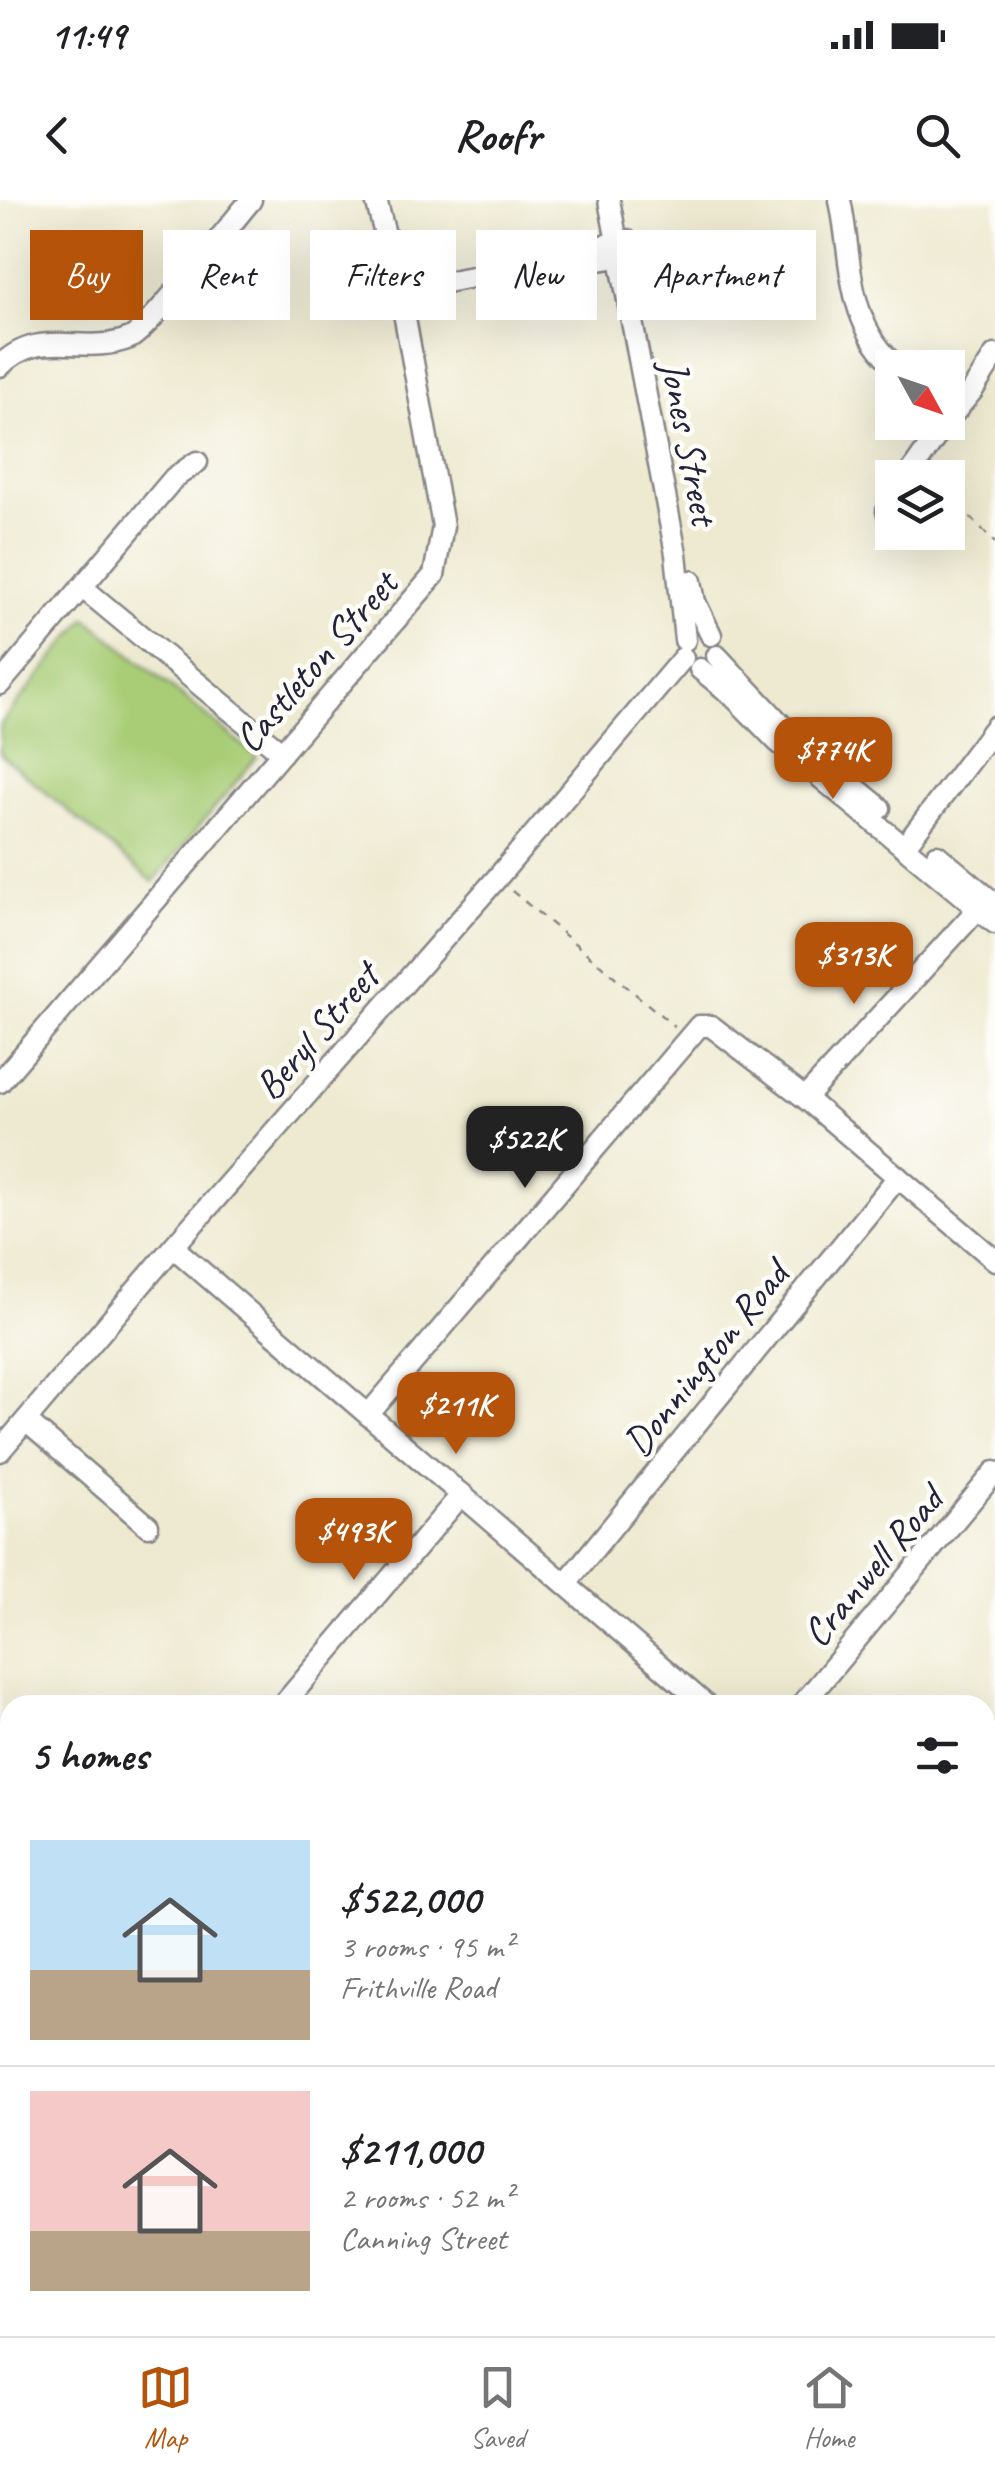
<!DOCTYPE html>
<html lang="en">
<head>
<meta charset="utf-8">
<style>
	body { margin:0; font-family:Caveat,sans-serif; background:#f6f6f6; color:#202124; height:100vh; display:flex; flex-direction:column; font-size:38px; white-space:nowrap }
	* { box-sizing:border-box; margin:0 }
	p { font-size:32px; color:#757577 }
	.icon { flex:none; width:55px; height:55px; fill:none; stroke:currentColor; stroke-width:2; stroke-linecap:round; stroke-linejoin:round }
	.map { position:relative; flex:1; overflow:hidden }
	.panel { position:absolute; left:0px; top:1495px; width:995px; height:642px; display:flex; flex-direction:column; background:#fff; border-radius:30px 30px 0 0; box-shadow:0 10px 40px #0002 }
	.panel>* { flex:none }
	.top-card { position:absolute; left:30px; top:30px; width:935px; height:90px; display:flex; gap:20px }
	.needle { width:65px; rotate:130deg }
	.fabs { position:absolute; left:875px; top:150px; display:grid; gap:20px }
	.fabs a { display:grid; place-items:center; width:90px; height:90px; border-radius:0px; background:#fff; box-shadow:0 10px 40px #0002; font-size:50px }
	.price { position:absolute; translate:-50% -85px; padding:0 22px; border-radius:20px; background:#b45309; color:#fff; font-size:32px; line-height:65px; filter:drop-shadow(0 2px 5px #0008) }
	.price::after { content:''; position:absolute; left:50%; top:60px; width:30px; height:22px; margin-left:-15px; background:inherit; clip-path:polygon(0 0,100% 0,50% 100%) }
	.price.active { background:#222; color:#fff }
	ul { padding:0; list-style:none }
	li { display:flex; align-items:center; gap:30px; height:250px; padding:0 30px }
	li+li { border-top:2px solid #e0e0e0 }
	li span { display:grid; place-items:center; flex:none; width:280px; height:200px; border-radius:0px; color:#555 }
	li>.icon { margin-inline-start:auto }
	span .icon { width:120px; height:120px; fill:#fffc; stroke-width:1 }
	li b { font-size:42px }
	h2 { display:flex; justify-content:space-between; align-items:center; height:120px; padding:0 30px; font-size:42px }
	.chip { padding:0 35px; border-radius:0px; background:#fff; box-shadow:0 10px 40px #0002; font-size:35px; line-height:90px }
	.chip.active { background:#b45309; color:#fff }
	.status { display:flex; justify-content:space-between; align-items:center; height:70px; padding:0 50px; background:#fff; direction:ltr }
	.status svg { height:28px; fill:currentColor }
	header { display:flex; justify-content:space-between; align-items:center; height:130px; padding:0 30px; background:#fff; font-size:45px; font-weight:700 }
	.menu { display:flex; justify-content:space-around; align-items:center; height:140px; border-top:2px solid #e0e0e0; background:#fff; font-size:28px; color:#757577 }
	.menu a { display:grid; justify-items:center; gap:5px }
	.menu .active { color:#b45309 }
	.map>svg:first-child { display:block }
</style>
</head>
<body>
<div class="status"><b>11:49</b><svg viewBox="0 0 49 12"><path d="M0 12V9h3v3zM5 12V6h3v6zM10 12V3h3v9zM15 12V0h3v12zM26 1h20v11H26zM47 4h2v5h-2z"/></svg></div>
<header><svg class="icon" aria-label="back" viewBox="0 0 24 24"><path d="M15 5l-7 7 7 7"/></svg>Roofr<svg class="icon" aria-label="search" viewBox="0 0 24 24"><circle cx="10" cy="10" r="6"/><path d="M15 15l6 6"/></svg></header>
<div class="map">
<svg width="995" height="2136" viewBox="0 0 995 2136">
	<rect width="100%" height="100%" fill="#fdfcf7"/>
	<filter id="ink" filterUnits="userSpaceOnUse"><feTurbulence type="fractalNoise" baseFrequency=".01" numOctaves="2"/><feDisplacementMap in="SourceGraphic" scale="20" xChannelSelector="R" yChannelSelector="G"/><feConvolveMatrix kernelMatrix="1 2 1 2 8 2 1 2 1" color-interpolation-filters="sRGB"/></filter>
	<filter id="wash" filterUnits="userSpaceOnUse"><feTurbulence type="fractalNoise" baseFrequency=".0048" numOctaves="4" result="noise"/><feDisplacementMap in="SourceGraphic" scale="40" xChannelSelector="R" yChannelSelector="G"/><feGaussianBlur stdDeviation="2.25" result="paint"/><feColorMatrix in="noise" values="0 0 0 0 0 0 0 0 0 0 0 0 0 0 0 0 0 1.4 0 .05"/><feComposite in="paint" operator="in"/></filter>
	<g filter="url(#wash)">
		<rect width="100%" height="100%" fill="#eeead1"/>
		<path fill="#a9cd77" stroke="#667859" stroke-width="2.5" d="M86,418l171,139 -104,125 -153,-128v-29z"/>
	</g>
	<g filter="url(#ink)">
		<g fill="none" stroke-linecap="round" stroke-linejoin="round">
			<g stroke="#888686" stroke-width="25">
				<path id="minor" d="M609,0l67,354 9,86
					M840,0c13,63 5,123 58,168
					M556,67l74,-12
					M400,91l144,-28 19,-8 63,-15
					M0,166c40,-41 83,-9 130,-28 16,-6 103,-117 121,-138
					M948,220l24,-29 23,-36
					M907,278l39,-56
					M887,311l5,-9
					M691,381l4,21 16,33
					M83,388l199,165
					M717,456l71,76 92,76
					M700,469l32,26 46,47 217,181
					M0,484l174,-206 23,-16
					M905,646l90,-119
					M937,655l58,49
					M0,882l434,-507 9,-49 -43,-235 -24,-91
					M805,898l182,-199
					M173,1047l533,458
					M368,1215l331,-389h12l94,72 190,162
					M26,1221l122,105
					M0,1251l173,-204 324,-369 186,-220
					M566,1383l332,-406
					M283,1505l179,-211
					M802,1505l193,-233
					M0,1838l10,-11
					M985,2053l10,-12
					M176,2136l7,-8
					M915,2136l7,-8"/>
			</g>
			<g stroke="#888686" stroke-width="32">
				<path id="major" d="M985,1671l10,-12
					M985,1695l10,-12
					M592,2136l8,-8"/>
			</g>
			<path stroke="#888686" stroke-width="2.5" stroke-dasharray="8 8" stroke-linecap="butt" d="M948,294l47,49
				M512,691l163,136"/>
			<use href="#minor" stroke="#fff" stroke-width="20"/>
			<use href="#major" stroke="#fff" stroke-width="28"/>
		</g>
	</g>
	<g text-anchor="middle" stroke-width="9" stroke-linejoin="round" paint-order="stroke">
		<g font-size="40" fill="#22223b" stroke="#fdfcf7">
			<text transform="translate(690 242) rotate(79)" y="14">Jones Street</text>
			<text transform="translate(315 461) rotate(-49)" y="14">Castleton Street</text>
			<text transform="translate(316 831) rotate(-49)" y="14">Beryl Street</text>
			<text transform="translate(705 1158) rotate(-51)" y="14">Donnington Road</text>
			<text transform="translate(872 1366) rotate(-50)" y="14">Cranwell Road</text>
		</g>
	</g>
</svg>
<div class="fabs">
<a><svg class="needle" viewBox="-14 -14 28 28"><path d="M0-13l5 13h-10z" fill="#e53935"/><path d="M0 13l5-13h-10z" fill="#757577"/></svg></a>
<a><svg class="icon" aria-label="layers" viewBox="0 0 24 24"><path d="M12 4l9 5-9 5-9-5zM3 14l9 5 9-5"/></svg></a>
</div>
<b class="price" style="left:833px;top:602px">$774K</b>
<b class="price" style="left:854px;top:807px">$313K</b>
<b class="price active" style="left:525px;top:991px">$522K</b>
<b class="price" style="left:456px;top:1257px">$211K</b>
<b class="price" style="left:354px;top:1383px">$493K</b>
<div class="top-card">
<a class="chip active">Buy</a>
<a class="chip">Rent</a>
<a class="chip">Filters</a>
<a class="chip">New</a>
<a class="chip">Apartment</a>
</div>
<section class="panel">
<h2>5 homes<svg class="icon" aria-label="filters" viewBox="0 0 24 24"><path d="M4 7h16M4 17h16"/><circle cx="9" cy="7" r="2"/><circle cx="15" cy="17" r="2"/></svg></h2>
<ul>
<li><span style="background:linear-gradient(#bfe0f5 65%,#b9a48a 0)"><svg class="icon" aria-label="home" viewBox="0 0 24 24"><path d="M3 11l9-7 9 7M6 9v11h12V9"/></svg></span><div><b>$522,000</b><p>3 rooms · 95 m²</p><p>Frithville Road</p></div></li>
<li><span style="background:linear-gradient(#f6c9c9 70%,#b9a48a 0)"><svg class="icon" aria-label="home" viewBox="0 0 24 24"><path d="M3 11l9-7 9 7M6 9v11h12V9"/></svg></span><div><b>$211,000</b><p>2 rooms · 52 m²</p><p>Canning Street</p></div></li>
</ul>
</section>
</div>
<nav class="menu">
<a class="active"><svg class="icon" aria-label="map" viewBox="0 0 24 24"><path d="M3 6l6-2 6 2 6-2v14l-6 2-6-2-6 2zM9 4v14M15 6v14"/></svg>Map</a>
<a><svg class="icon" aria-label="saved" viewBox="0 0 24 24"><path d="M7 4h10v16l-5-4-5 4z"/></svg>Saved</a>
<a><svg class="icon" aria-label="home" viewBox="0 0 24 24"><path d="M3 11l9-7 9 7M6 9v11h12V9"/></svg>Home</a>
</nav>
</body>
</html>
